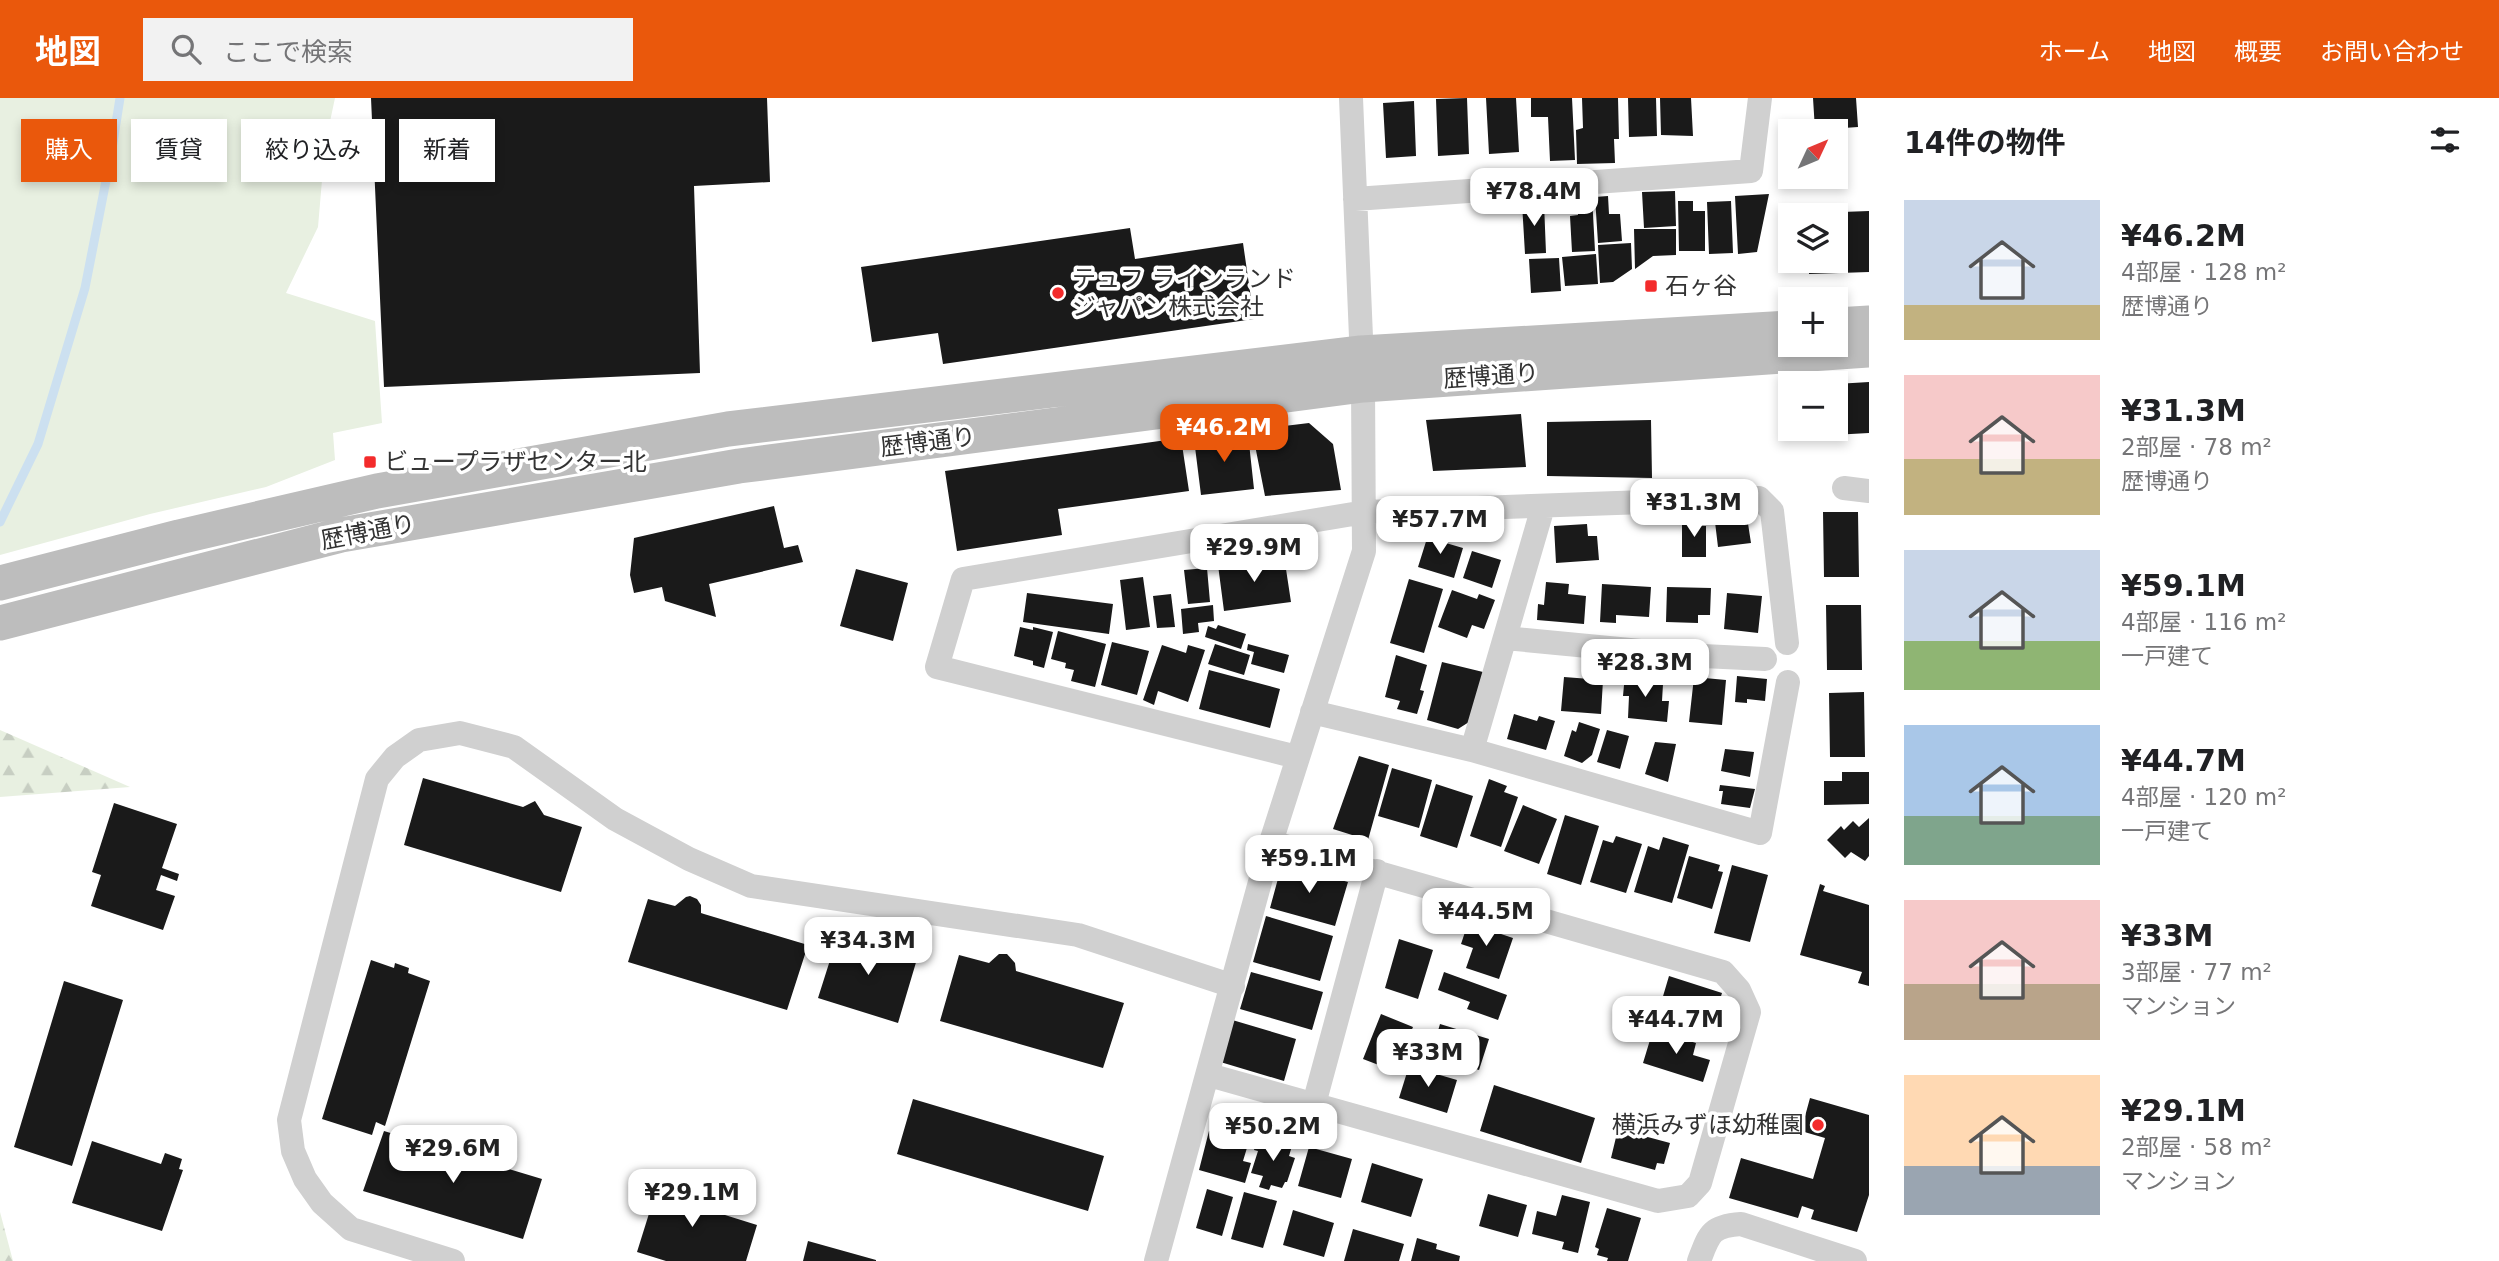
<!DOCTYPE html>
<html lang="ja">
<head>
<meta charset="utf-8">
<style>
	body { margin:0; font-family:"DejaVu Sans","Noto Sans JP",sans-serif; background:#f2f2f2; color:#202124; height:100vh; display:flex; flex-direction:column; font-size:26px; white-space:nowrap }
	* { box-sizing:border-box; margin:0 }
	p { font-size:23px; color:#757577 }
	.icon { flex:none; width:38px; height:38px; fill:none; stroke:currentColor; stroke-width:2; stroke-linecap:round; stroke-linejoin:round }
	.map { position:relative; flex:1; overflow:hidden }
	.panel { display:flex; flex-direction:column; background:#fff; width:630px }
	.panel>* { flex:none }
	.hud { position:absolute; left:21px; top:21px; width:665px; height:63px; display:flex; gap:14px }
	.needle { width:46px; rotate:46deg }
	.tools { position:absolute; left:1778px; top:21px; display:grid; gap:14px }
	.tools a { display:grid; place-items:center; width:70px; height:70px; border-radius:0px; background:#fff; box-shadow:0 4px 10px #0003; font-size:35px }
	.price { position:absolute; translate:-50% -60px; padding:0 16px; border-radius:14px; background:#fff; color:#222; font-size:23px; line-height:46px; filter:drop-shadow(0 2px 4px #0008) }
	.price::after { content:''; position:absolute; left:50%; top:42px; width:21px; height:16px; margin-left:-10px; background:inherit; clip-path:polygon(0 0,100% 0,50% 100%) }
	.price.active { background:#ea580c; color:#fff }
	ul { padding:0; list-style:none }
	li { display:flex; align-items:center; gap:21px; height:175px; padding:0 35px }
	li span { display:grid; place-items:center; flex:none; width:196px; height:140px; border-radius:0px; color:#555 }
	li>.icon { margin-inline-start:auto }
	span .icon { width:84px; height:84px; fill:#fffc; stroke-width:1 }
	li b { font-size:30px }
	h2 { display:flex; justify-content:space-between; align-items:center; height:84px; padding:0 35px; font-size:30px }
	.chip { padding:0 24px; border-radius:0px; background:#fff; box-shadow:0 4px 10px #0003; font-size:24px; line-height:63px }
	.chip.active { background:#ea580c; color:#fff }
	header { display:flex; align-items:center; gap:42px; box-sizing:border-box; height:98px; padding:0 35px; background:#ea580c; color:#fff }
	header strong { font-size:33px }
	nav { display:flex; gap:38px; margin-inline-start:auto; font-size:24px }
	.search { width:490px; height:63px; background:#f2f2f2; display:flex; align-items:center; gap:18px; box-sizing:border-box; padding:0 24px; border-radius:0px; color:#757577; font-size:26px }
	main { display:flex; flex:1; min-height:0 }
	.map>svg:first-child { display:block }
</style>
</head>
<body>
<header>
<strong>地図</strong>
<div class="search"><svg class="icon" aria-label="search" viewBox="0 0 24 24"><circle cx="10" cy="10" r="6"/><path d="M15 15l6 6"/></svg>ここで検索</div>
<nav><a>ホーム</a><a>地図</a><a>概要</a><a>お問い合わせ</a></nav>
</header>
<main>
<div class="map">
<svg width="1869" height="1163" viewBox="0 0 1869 1163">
	<defs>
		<pattern id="forest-firs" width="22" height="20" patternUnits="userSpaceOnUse" patternTransform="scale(1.75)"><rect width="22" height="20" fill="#e8f0e1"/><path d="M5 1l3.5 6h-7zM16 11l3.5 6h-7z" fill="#c7cec2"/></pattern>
	</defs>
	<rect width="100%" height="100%" fill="#fff"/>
	<path fill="#e8f0e1" d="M0,0h335l-10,47 -7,82 -32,66 89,28 7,102 -49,10 2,27 -69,27 -116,27 -150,41z"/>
	<path fill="url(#forest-firs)" d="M0,632l130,57 -130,10z
		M0,1114l13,49h-13z"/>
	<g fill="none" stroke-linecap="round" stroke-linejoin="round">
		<path stroke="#cce0f0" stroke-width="9" d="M0,424l38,-78 47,-156 26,-133 9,-57"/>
	</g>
	<path fill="#1a1a1a" d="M371,0h396l3,84 -76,4 6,187 -316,14z
		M1467,0l2,56 -31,2 -2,-57z
		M1486,0h30l3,54 -30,2z
		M1531,0h41l3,62 -25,1 -2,-44h-17z
		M1582,0h36l1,41h-5l1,24 -38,1 -1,-34 7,-2z
		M1628,0h28l1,38 -28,1z
		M1660,0h31l2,38 -32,-1z
		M1813,0h43l2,29 -43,3z
		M1414,3l2,55 -30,2 -3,-55z
		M1675,93l1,35 -32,2 -2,-36z
		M1769,96l-12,58 -19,2 -3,-58z
		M1577,98h15l3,55 -23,1 -2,-36 8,-1z
		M1608,98l1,18h11l2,27 -24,2 -3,-46z
		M1678,103h15v10h12v40h-26z
		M1731,103l2,52 -24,1 -2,-52z
		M1522,105h22l2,50 -21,1z
		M1869,113v61l-60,2v-13h27v-46h-21v-2z
		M1130,130l5,31 108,-16 11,76 -311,45 -5,-31 -66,9 -11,-75z
		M1634,131h42v26l-23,1 -18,13z
		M1631,145l1,26 -19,13 -13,1 -2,-38z
		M1596,156l2,30 -33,2 -3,-29z
		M1559,160l2,33 -30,2 -2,-34z
		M1869,284v51l-55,3 -1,-7h23v-45z
		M1521,316l5,53 -93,4 -7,-51z
		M1651,322l1,58 -105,-2v-54z
		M1309,325l24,21 8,46 -76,6 -13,-66z
		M1248,336l6,55 -53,6 -7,-56z
		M1181,340l8,53 -131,18 4,26 -105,16 -12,-80z
		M774,408l10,42 14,-3 5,17 -94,22 7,33 -51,-16 -3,-14 -28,6 -4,-18 4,-37z
		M1823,414h35l1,65h-35z
		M1747,419l4,26 -33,4 -3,-25z
		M1682,421l18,1v6h6v31h-24z
		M1587,426l1,12h9l2,24 -43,3 -2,-37z
		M1429,434l12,3 -2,6 24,7 -9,30 -36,-11z
		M1472,453l29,9 -9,28 -29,-10z
		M1284,458l7,46 -67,9 -6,-46z
		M1207,470l3,34 -22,2 -4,-34z
		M856,471l52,14 -15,58 -53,-15z
		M1143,479l7,50 -24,3 -6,-50z
		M1409,481l34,10 -19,64 -34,-10z
		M1546,484l23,2 -1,10 18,2 -2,28 -47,-4 1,-16 6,1z
		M1602,486l49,3 -2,30 -33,-2v8l-16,-1z
		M1667,489l44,1 -1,27h-12v8l-32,-1z
		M1452,492l25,9 2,-5 16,6 -11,29 -12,-4 -5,13 -29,-11z
		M1027,495l86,11 -4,30 -86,-12z
		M1727,495l35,3 -4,37 -34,-4z
		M1171,496l4,33 -18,1 -4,-32z
		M1213,507l1,16 -16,2 1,9 -16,2 -2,-25z
		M1826,507h35l1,65h-35z
		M1218,527l28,9 -5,15 -36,-12 3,-11 8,3z
		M1020,529l13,3v-3l20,5 -9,36 -11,-3v-4l-19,-5z
		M1058,533l48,13 -11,43 -24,-6 3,-11 -9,-2 1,-5 -15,-4z
		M1112,544l37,9 -12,44 -36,-10z
		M1215,546l35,11 -6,20 -36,-11z
		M1248,546l41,11 -5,18 -33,-9 3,-12 -7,-2z
		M1162,547l24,8 2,-8 17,5 -17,52 -30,-11 -4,14 -11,-5z
		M1396,557l31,10 -7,25 4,1 -7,23 -20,-5 3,-8 -15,-4z
		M1442,564l41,10 -14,50 -11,7 -31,-9z
		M1209,572l71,19 -10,39 -71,-19z
		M1625,576l29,3v6l9,1 -1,17h7l-2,21 -39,-4 1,-22h-6z
		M1737,578l30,3 -2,22 -18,-2v4l-12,-1z
		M1564,579l39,3 -2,34 -40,-3z
		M1694,579l32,3 -4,45 -33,-3z
		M1864,594l1,65h-35l-1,-64z
		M1514,616l23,7 2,-5 16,5 -9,29 -39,-11z
		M1579,624l21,7 -8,26 -10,8 -18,-7 8,-26 4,2z
		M1607,632l22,6 -9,33 -23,-7z
		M1655,644l21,2 -8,38 -23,-8z
		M1725,651l29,3 -4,25 -29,-6z
		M1359,658l30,9 -21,75 -35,-11z
		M1392,670l40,12 -13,48 -41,-12z
		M1842,674h27v32l-45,1v-24h18z
		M423,680l100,29 12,-6 9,14 38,12 -21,65 -157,-47z
		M1489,681l18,7 -3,6 14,5 -17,50 -31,-11z
		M1436,686l37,12 -16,52 -37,-12z
		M1720,687l35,4 -5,19 -29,-4 2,-13h-4z
		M114,705l63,21 -15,44 17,6 -2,7 -16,-6 -5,15 19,6 -12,34 -72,-24 10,-31 -9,-3z
		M1523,707l34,14 -18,45 -35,-13z
		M1565,717l34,11 -18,59 -34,-11z
		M1869,720v38l-4,5 -14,-9 -6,6 -18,-18 14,-14 3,4 9,-9 6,6z
		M1616,738l26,8 -16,49 -36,-11 13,-42 10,3z
		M1663,739l26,8 -17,58 -38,-11 14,-46 11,4z
		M1689,758l31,9 -2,6 5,1 -11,37 -35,-11z
		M1282,766l66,18 -13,44 -65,-18z
		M1732,767l36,10 -18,67 -36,-9z
		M1820,786l5,2 -2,5 46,14v81l-11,-3 4,-11 -62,-17z
		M690,798l7,3 4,6v8l3,1 104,31 -21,65 -159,-48 20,-63 27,7 11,-9z
		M1266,818l67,20 -13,45 -67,-19z
		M1470,819l29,10 -1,6 15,5 -14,41 -33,-11 7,-20 -12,-4z
		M874,835l11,8 2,9 30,9 -19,64 -80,-25 20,-63 23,6 7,-7z
		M1399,841l34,11 -15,49 -33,-11z
		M999,856h8l8,9 1,8 108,32 -21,65 -163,-47 19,-66 30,8z
		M371,862l23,8 1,-5 14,5 -1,5 22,8 -45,145 -9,-4 -4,13 -50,-16z
		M1251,874l72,20 -11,38 -72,-21z
		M1444,874l63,23 -9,25 -31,-11 3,-7 -32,-12z
		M1669,878l53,17 -8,26 -53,-16z
		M64,883l59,19 -51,166 -58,-19z
		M1381,916l32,13 -8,19 -5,-2 -3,8 6,3 -6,17 -34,-13z
		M1229,921l67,20 -12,42 -67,-20z
		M1440,926l49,15 -10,31 -32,-10 1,-4 -16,-5z
		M1653,932l43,13 -3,12 17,5 -7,22 -60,-19z
		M1409,968l48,14 -10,33 -48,-15z
		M1494,987l101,33 -14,45 -101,-32z
		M1810,1000l59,17v80l-12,37 -46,-13 3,-9 -12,-4 -4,12 -69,-20 12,-40 72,21 12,-41 -24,-7z
		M913,1001l191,57 -16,55 -191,-57z
		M1217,1019l36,11 -10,33 8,2 -6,20 -46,-13 10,-39 3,1z
		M1618,1031l52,14 -6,21 -7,-1 -2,7 -44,-12z
		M384,1033l158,48 -19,60 -160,-48z
		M1258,1038l34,10 -3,10 6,2 -8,24h-2l-3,6 -11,-3 -2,5 -10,-3 4,-11 -12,-3 7,-22 -4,-1z
		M92,1043l69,23 4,-11 17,6 -3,10 4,1 -21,61 -90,-28z
		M1309,1049l43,12 -11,39 -43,-12z
		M1372,1065l51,16 -12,38 -50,-15z
		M656,1078l35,11 -6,17 14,4 5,-17 10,3 -5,16 48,15 -11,36h-80l-29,-9 20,-64 -5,-1z
		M1207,1091l26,8 -11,39 -26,-8z
		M1244,1094l33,9 -14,47 -32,-9z
		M1488,1096l39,11 -9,32 -39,-11z
		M1562,1097l28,7 -12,51 -16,-4 2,-7 -32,-8 5,-23 19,5z
		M1607,1110l34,10 -13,43h-21l1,-3 -11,-3 2,-6 -4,-2z
		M1293,1112l41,13 -10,34 -41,-12z
		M1353,1131l51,15 -5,17h-55z
		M1417,1140l20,6 -1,5 24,7 -1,5h-48z
		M808,1143l68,19v1h-73z"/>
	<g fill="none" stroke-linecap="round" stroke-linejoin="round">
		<path stroke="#d0d0d0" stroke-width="24" d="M1355,101l396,-28 9,-73
			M1844,390l25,3
			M1505,540l177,17 83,4
			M1312,614l160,38 288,83 28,-151
			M1472,652l71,-243
			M1297,659l-360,-90 26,-88 402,-67 394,-14 13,13 15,132
			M1209,977l449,126 30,-5 12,-13 49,-171 -10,-22 -16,-18 -452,-130
			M1314,1006l63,-233
			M453,1163l-102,-32 -29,-26 -17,-24 -12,-28 -4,-31 88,-341 18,-22 24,-17 41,-7 54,14 101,72 74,40 62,27 327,49 155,51
			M1156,1163l115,-419 93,-291 -1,-166 -12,-287
			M1699,1163c10,-26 11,-35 42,-37l114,37"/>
		<path stroke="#bdbdbd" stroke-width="35" d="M1836,227l33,-2
			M0,485l179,-46 198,-46 351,-62 633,-76 429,-25
			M0,525l341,-88 398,-69 624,-81 506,-35"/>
	</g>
	<g fill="#f32b2b" stroke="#fff" stroke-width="2.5">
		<rect x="1644" y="181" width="14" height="14" rx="3.5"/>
		<circle cx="1058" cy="195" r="7"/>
		<rect x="363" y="357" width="14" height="14" rx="3.5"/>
		<circle cx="1818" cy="1027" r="7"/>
	</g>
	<g text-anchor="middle" stroke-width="7" stroke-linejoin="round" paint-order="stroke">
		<g font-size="24" fill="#333" stroke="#fff" text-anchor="start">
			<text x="1072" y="189">テュフ ラインランド<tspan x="1072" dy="28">ジャパン株式会社</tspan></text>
			<text x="1665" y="196">石ヶ谷</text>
			<text x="384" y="372">ビュープラザセンター北</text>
			<text x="1804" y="1035" text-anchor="end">横浜みずほ幼稚園</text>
		</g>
		<g font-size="24" fill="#333" stroke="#fff">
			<text transform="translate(1491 278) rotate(-4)" y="8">歴博通り</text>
			<text transform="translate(928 344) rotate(-7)" y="8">歴博通り</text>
			<text transform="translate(368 434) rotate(-11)" y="8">歴博通り</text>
		</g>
	</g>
</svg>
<div class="tools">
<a><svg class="needle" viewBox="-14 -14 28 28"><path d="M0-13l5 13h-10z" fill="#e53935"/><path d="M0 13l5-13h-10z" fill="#757577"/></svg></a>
<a><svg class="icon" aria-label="layers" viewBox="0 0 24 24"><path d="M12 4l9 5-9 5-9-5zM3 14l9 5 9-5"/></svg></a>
<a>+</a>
<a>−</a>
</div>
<b class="price" style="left:1534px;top:130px">¥78.4M</b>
<b class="price active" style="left:1224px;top:366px">¥46.2M</b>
<b class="price" style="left:1694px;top:441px">¥31.3M</b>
<b class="price" style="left:1440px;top:458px">¥57.7M</b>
<b class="price" style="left:1254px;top:486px">¥29.9M</b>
<b class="price" style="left:1645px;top:601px">¥28.3M</b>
<b class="price" style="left:1309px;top:797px">¥59.1M</b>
<b class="price" style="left:1486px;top:850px">¥44.5M</b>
<b class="price" style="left:868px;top:879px">¥34.3M</b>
<b class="price" style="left:1676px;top:958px">¥44.7M</b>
<b class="price" style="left:1428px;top:991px">¥33M</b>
<b class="price" style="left:1273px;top:1065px">¥50.2M</b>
<b class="price" style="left:453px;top:1087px">¥29.6M</b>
<b class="price" style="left:692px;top:1131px">¥29.1M</b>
<div class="hud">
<a class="chip active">購入</a>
<a class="chip">賃貸</a>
<a class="chip">絞り込み</a>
<a class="chip">新着</a>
</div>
</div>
<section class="panel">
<h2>14件の物件<svg class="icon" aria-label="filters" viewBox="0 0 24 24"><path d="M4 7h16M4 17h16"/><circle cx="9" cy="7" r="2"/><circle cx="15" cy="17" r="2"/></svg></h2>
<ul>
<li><span style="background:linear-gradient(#c9d6e8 75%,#c2b280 0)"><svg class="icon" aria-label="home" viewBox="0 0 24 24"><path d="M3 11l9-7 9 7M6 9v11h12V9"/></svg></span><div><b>¥46.2M</b><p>4部屋 · 128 m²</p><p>歴博通り</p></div></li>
<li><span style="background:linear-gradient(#f6c9c9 60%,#c2b280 0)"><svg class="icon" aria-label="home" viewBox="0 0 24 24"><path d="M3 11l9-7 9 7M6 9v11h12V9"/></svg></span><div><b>¥31.3M</b><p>2部屋 · 78 m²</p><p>歴博通り</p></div></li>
<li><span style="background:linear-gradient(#c9d6e8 65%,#8fb573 0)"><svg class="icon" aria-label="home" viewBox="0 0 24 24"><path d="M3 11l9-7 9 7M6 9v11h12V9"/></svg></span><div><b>¥59.1M</b><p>4部屋 · 116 m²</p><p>一戸建て</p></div></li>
<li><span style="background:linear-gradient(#a9c7e8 65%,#7fa58c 0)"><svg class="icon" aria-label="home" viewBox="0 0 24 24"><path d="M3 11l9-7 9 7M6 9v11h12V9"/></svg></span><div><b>¥44.7M</b><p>4部屋 · 120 m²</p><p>一戸建て</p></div></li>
<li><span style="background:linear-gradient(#f6c9c9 60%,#b9a48a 0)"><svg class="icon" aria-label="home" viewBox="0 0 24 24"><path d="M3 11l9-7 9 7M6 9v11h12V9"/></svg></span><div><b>¥33M</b><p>3部屋 · 77 m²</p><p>マンション</p></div></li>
<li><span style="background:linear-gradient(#ffd9b3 65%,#9aa5b1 0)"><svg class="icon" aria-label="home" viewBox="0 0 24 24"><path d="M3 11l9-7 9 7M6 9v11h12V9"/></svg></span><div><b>¥29.1M</b><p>2部屋 · 58 m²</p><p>マンション</p></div></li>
</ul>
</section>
</main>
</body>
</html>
